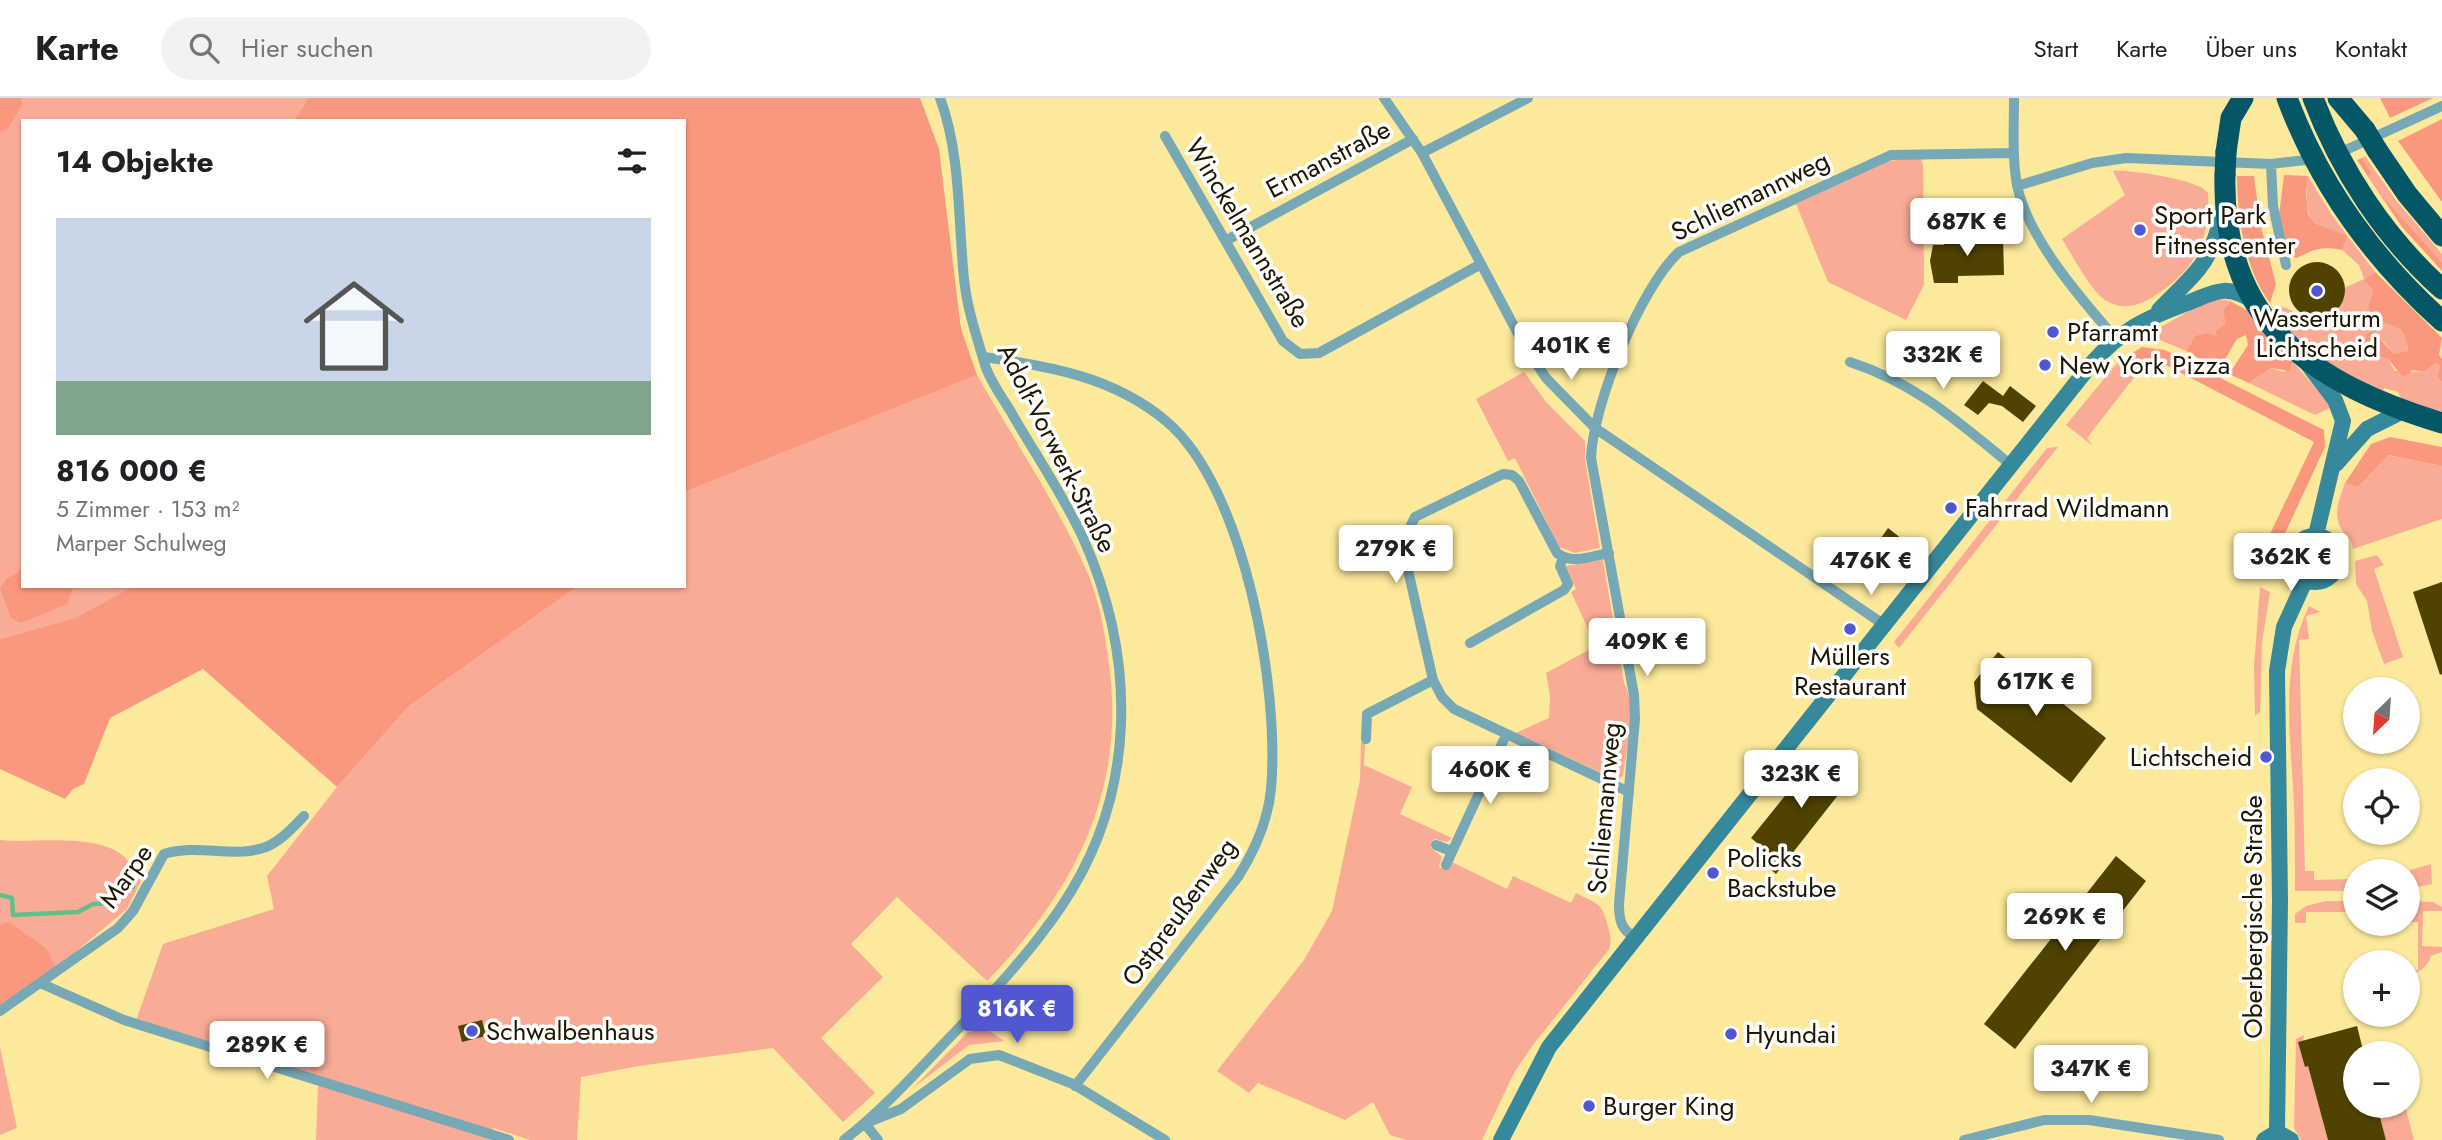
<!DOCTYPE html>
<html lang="de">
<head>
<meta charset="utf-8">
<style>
	body { margin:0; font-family:Jost,sans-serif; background:#f2f2f2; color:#202124; height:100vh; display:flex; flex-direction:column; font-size:26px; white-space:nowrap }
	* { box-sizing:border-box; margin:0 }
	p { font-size:23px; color:#757577 }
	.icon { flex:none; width:38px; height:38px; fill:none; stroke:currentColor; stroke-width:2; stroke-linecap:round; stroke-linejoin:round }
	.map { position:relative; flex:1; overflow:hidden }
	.details { position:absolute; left:21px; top:21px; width:665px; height:469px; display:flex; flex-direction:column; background:#fff; border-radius:0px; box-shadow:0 2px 5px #0004 }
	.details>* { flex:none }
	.needle { width:46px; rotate:205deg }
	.controls { position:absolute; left:2343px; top:579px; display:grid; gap:14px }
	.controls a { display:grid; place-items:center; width:77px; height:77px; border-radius:50%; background:#fff; box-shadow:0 2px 5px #0004; font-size:35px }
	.price { position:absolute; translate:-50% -60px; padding:0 16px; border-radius:7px; background:#fff; color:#222; font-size:23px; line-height:46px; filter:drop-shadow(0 2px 4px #0008) }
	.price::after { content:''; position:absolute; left:50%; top:42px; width:21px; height:16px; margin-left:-10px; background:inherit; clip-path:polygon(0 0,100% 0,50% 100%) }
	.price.selected { background:#5157ce; color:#fff }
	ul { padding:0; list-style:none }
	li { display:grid; align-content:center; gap:14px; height:371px; padding:0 35px }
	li+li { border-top:2px solid #e0e0e0 }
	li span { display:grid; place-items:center; height:217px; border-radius:0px; color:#555 }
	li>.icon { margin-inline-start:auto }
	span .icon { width:126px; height:126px; fill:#fffc; stroke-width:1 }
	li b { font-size:30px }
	h2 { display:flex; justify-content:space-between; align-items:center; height:84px; padding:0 35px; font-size:30px }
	header { display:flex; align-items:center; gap:42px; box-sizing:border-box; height:98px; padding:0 35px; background:#fff; border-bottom:2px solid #e0e0e0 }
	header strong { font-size:33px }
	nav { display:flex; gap:38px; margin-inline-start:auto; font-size:24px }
	.search { width:490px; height:63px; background:#f2f2f2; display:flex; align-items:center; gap:18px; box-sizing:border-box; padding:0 24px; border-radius:38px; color:#757577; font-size:26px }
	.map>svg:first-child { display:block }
</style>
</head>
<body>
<header>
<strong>Karte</strong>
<div class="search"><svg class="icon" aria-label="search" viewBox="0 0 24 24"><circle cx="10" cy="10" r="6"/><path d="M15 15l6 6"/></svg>Hier suchen</div>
<nav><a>Start</a><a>Karte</a><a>Über uns</a><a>Kontakt</a></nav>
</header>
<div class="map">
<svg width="2442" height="1042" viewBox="0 0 2442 1042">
	<rect width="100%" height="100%" fill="#fce99b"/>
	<path fill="#faab95" d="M0,0h308l-14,23h-271v465h110l-58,32 -75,21z
		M2365,58l30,43 47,55v8l-57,-63 -16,-23 3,-3 -10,-15z
		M1905,61h16l2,6 1,120 -18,35 -78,-38 -32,-78 94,-43z
		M2113,73c16,-2 88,9 95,22 3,49 -16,81 -57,105 -15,9 -31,12 -46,2 -14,-9 -33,-45 -43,-61l63,-44z
		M2308,78l23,38 44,58 -10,8 8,10 -5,17 14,15 15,3 9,12 2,15 -14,2 -12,-14 -10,15 16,4 7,12 29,1 12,-9 4,3 -3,10 5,6v30l-41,-13 -3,-7 -14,-4 -3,7 -65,-36 -42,-45 7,-8 28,12 17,-12 9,-14 29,-13 -5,-14 -17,-15 4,-14 -33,-13c-8,-15 -7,-30 -5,-47z
		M2220,201l10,2 -3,3 -1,19 -9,8 -1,5h-21l-9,15 -26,-11 -24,1 69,-39z
		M2145,260l13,3 -19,10 -52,67 6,8 -27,-21 52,-63z
		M2293,264l39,45 -17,8 -66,-32 22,-15 12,4 9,-6z
		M1524,274l23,31 38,38v19l15,88 -25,5 -16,-6 -44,-89 -7,3 -32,-62z
		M977,277c37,65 81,130 111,199 11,26 16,55 20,83 20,131 -32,232 -121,324l-90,-84 -46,47 32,33 -62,61 54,55 -32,29 -70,-74 -134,18 -58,11 -4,63h-47l-37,-12 -3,12h-174l2,-55 -184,-59 29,-82 111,-35 -7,-33 70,-89 72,-81 169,-120h106v-94z
		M2058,349l-159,201 -5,-6 153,-194z
		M2387,357l55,11v53l-89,30c-1,-10 -6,-11 -11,-19 -10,-15 -2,-33 3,-47l13,4z
		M2303 462a13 13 0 1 1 26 0a13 13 0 1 1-26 0Z
		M2377,457l7,10 -10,4 29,88 -19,7 -12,-33 -5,-30 -11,-17 -1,-23z
		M1603,462l21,123c14,25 2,66 -1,93l-6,4 -101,-47 33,-15 1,-22 -4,-23 50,-27 -25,-54 5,-3 -11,-23z
		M2260,489l10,5 -8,51 -2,69 -5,4 -1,-49z
		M2309,508l11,6 -14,4 3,23 -10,1 6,231h9v9l41,-1v12h-60c0,-29 0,-58 -1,-87 -3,-66 -15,-136 15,-198z
		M1361,644h4l-1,23 48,22 -12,27 52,24 -5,4 -13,-3 -4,8 12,10 -3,10 8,3 5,-8 55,27 6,-13 58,27 5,-10c23,12 26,9 32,34 2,9 4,13 1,22l-76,96 -19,28 -32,67h-76l-16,-5 -17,-33 -28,18 -87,-37 -9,10 -32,-22 87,-111 28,-49 28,-131z
		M0,742c34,4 120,-12 133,31l12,2 -18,36 -60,50 -50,34 -17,-24z
		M2431,766l1,20 -24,5 -1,-18z
		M2326,803h29v11h-49v11h-11v-9l11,-8z
		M2408,803l25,1 9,5v4h-19l-1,35 20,1v5l-11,4c-2,10 -14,18 -23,19v-4l10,-1v-48h-10z
		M980,926l24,17 -35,4 -56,43 55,-56h4z
		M2304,937l-1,6 -4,1 9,24 20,74h-27l-7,-12 2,-89z
		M0,949l17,81 -17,7z
		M2390,1008h15l9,34h-28l-7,-26 12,-3z"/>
	<path fill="#f9987e" d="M0,0h21l1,7 -14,23 -8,4z
		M308,0h612l19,51 22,180 16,46 -293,117v-371h-390z
		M2380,0h53l-43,20z
		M2442,21v83l-44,-61z
		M2362,60l10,15 -3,3 16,23 57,63v9l-40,-44 -45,-67z
		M2284,77l24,1 -2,17 2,21 6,9 33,13 -5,14c-19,-4 -28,-1 -45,8l-8,-2 -10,-41z
		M2237,78h17l6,47 16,61 -6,19c-25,-33 -33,-86 -33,-127z
		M2375,174l67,66 -3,17 3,4v23l-5,-6 3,-10 -4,-3 -12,9 -12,-2 -4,5 -6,1 -14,-17 -25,-7 4,-18 5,-3 22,23 14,-3c-3,-30 -14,-22 -35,-33l-5,-11 5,-17 -9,-10z
		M2230,203l18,10 45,51 -4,9 -18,-3 -22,15 -20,-9 19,-29 -2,-10 -9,4 -15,25 -9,2 -27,-15 9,-15 13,-3 8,3v-5l10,-8 -3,-12z
		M2142,249l23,3 159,80 1,17 -44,95 -12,-6 45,-94 -156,-81 -13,-3 -27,4z
		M2390,339l52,10v19l-54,-11 -30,32 -13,-4 26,-39z
		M23,471v17h51l-7,18 -46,19 -10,-5 -11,-29 6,-10z
		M133,488h445l-169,120 -72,81 -134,-118 -93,49 -26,66 -11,5 -8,10 -65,-30v-130l75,-21z
		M9,824l37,26 9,18 -55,48v-90z"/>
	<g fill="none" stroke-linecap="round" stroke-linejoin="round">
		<path stroke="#61c089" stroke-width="4.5" d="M0,797l12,3 1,17 65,-3 15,-8 18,-1 16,-15 6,-1"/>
	</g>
	<path fill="#504300" d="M2003,137l1,40 -46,1v7h-24l-4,-22 3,-16h11v-9z
		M2289 192a28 28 0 1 1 56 0a28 28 0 1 1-56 0Z
		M1983,283l20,15 7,-10 26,20 -13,16 -21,-16 -13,-3 -11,12 -14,-10z
		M1888,430l23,18 -22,26 -12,1 -7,-11 4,-8 13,-7 -8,-6z
		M2442,484v92l-2,1 -27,-83z
		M1998,554l108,86 -35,45 -94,-74 -3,-27z
		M1821,653l32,25 -77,98 -12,-10 8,-9 -21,-17z
		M2116,758l30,25 -131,168 -31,-25z
		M482,922l4,16 -24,6 -4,-16z
		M2357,928l7,28h-8v52h21l9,34h-58l-20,-74 -3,1 -7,-25z"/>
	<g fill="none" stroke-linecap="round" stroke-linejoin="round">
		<path stroke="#77a8b5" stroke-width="10" d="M1384,0l38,55 102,192 22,33 49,50 291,198
			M2014,0c0,29 -2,59 3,87 10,52 64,114 99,154
			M1165,38l118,205 17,13 19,-1 162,-89
			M1422,55l106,-55
			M2337,56l105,-48
			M2271,66l2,42 13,59
			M2017,88l75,-23 34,-5 145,6 44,-5
			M1227,142l186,-101
			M984,259c65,9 130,20 182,64 79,66 114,269 105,368 -3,32 -16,61 -33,88l-163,209
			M1850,264c67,22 107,59 161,103
			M1609,455c-17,3 -37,12 -52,0l-38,-72 -7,-6 -9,-1 -88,43 -9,19 -1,21 28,123 9,17 12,12 175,83
			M1470,545l94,-53 4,-6 -8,-18 3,-8
			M1366,641l1,-25 66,-34
			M1436,747l15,6
			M1446,767l60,-130
			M1634,839c-13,-8 -15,-17 -15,-33l16,-185 -1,-24 -43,-237c2,-53 49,-170 88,-206l212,-97 123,-2
			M40,885l84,37 385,120
			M0,913l118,-83 15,-17 31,-57c34,-11 69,5 102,-7 15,-6 27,-20 38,-31
			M871,1023l30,-12 69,-50 29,-4 74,29 92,56
			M865,1026l13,16
			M844,1042c40,-31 75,-71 110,-107 38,-40 76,-80 107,-126 76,-112 76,-246 23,-367 -20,-44 -49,-86 -73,-128 -9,-15 -21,-31 -26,-47 -8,-28 -18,-56 -21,-86 -6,-58 -3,-125 -24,-181
			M1964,1042l80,-20h45l130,20"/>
		<path stroke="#36889b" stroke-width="16" d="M2159,212c37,-38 51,-44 64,-98
			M2306,264l29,38 8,21 -27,114
			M2336,366l31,-35 34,-17
			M2292 461a23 23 0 1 1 46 0a23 23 0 1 1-46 0Z
			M2277,1034l3,-232 -3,-229 7,-44 21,-46
			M1501,1042l48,-93 543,-684c29,-32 50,-43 90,-58 29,-10 41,-24 71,-4
			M2264,1042l13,-8 14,8"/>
		<path stroke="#045767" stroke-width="21" d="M2338,0l27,32
			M2377,52l30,44 35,42
			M2226,54l5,-34 12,-20
			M2225,77c-4,148 89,209 217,248"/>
		<path stroke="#045767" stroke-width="21" d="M2287,0c33,88 86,161 155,223
			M2313,0c27,72 72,140 129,191
			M2365,32l12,20
			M2225,77l1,-23"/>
	</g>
	<g fill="#5157ce" stroke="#fff" stroke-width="2.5">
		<circle cx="2140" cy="132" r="7"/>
		<circle cx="2317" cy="193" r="7"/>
		<circle cx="2053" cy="234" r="7"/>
		<circle cx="2045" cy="267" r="7"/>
		<circle cx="1951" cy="410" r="7"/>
		<circle cx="1850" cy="531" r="7"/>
		<circle cx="2266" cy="659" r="7"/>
		<circle cx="1713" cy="775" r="7"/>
		<circle cx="472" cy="933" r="7"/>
		<circle cx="1731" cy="936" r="7"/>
		<circle cx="1589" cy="1008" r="7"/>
	</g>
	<g text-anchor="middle" stroke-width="7" stroke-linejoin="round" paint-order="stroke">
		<g font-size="26" fill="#1e1700" stroke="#fff">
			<text transform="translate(1328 61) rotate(-28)" y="9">Ermanstraße</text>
			<text transform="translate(1750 98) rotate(-26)" y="9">Schliemannweg</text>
			<text transform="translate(1248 135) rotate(59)" y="9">Winckelmannstraße</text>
			<text transform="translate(1057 350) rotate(63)" y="9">Adolf-Vorwerk-Straße</text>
			<text transform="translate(1604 710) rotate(-85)" y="9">Schliemannweg</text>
			<text transform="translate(126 778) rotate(-55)" y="9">Marpe</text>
			<text transform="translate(1179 814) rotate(-54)" y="9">Ostpreußenweg</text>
			<text transform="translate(2253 819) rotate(-90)" y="9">Oberbergische Straße</text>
		</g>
		<g font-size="26" fill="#1e1700" stroke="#fff" text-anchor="start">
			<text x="2154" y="126">Sport Park<tspan x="2154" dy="30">Fitnesscenter</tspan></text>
			<text x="2317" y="229" text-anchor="middle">Wasserturm<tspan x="2317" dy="30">Lichtscheid</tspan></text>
			<text x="2067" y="243">Pfarramt</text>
			<text x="2059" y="276">New York Pizza</text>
			<text x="1965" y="419">Fahrrad Wildmann</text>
			<text x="1850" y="567" text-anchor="middle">Müllers<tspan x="1850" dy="30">Restaurant</tspan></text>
			<text x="2252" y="668" text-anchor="end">Lichtscheid</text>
			<text x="1727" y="769">Policks<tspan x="1727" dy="30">Backstube</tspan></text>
			<text x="486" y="942">Schwalbenhaus</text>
			<text x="1745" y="945">Hyundai</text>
			<text x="1603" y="1017">Burger King</text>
		</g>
	</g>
</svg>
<div class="controls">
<a><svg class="needle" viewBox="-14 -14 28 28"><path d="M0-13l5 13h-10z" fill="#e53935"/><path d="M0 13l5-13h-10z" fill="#757577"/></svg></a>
<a><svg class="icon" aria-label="locate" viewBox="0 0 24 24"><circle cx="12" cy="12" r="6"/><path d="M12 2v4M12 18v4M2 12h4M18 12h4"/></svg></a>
<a><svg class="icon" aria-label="layers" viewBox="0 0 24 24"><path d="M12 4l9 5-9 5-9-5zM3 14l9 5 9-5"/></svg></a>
<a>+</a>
<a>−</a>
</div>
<b class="price" style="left:1967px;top:160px">687K €</b>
<b class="price" style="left:1571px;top:284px">401K €</b>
<b class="price" style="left:1943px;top:293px">332K €</b>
<b class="price" style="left:1396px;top:487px">279K €</b>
<b class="price" style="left:2291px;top:495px">362K €</b>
<b class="price" style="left:1871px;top:499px">476K €</b>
<b class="price" style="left:1647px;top:580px">409K €</b>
<b class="price" style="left:2036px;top:620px">617K €</b>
<b class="price" style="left:1490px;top:708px">460K €</b>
<b class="price" style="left:1801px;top:712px">323K €</b>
<b class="price" style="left:2065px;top:855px">269K €</b>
<b class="price selected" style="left:1017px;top:947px">816K €</b>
<b class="price" style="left:267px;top:983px">289K €</b>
<b class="price" style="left:2091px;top:1007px">347K €</b>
<section class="details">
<h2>14 Objekte<svg class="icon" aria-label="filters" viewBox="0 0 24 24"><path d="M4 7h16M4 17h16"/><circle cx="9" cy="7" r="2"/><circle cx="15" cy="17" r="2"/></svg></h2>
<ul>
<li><span style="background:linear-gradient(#c9d6e8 75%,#7fa58c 0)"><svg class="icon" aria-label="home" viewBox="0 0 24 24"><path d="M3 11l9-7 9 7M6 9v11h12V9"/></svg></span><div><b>816 000 €</b><p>5 Zimmer · 153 m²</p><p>Marper Schulweg</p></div></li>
</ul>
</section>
</div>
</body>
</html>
